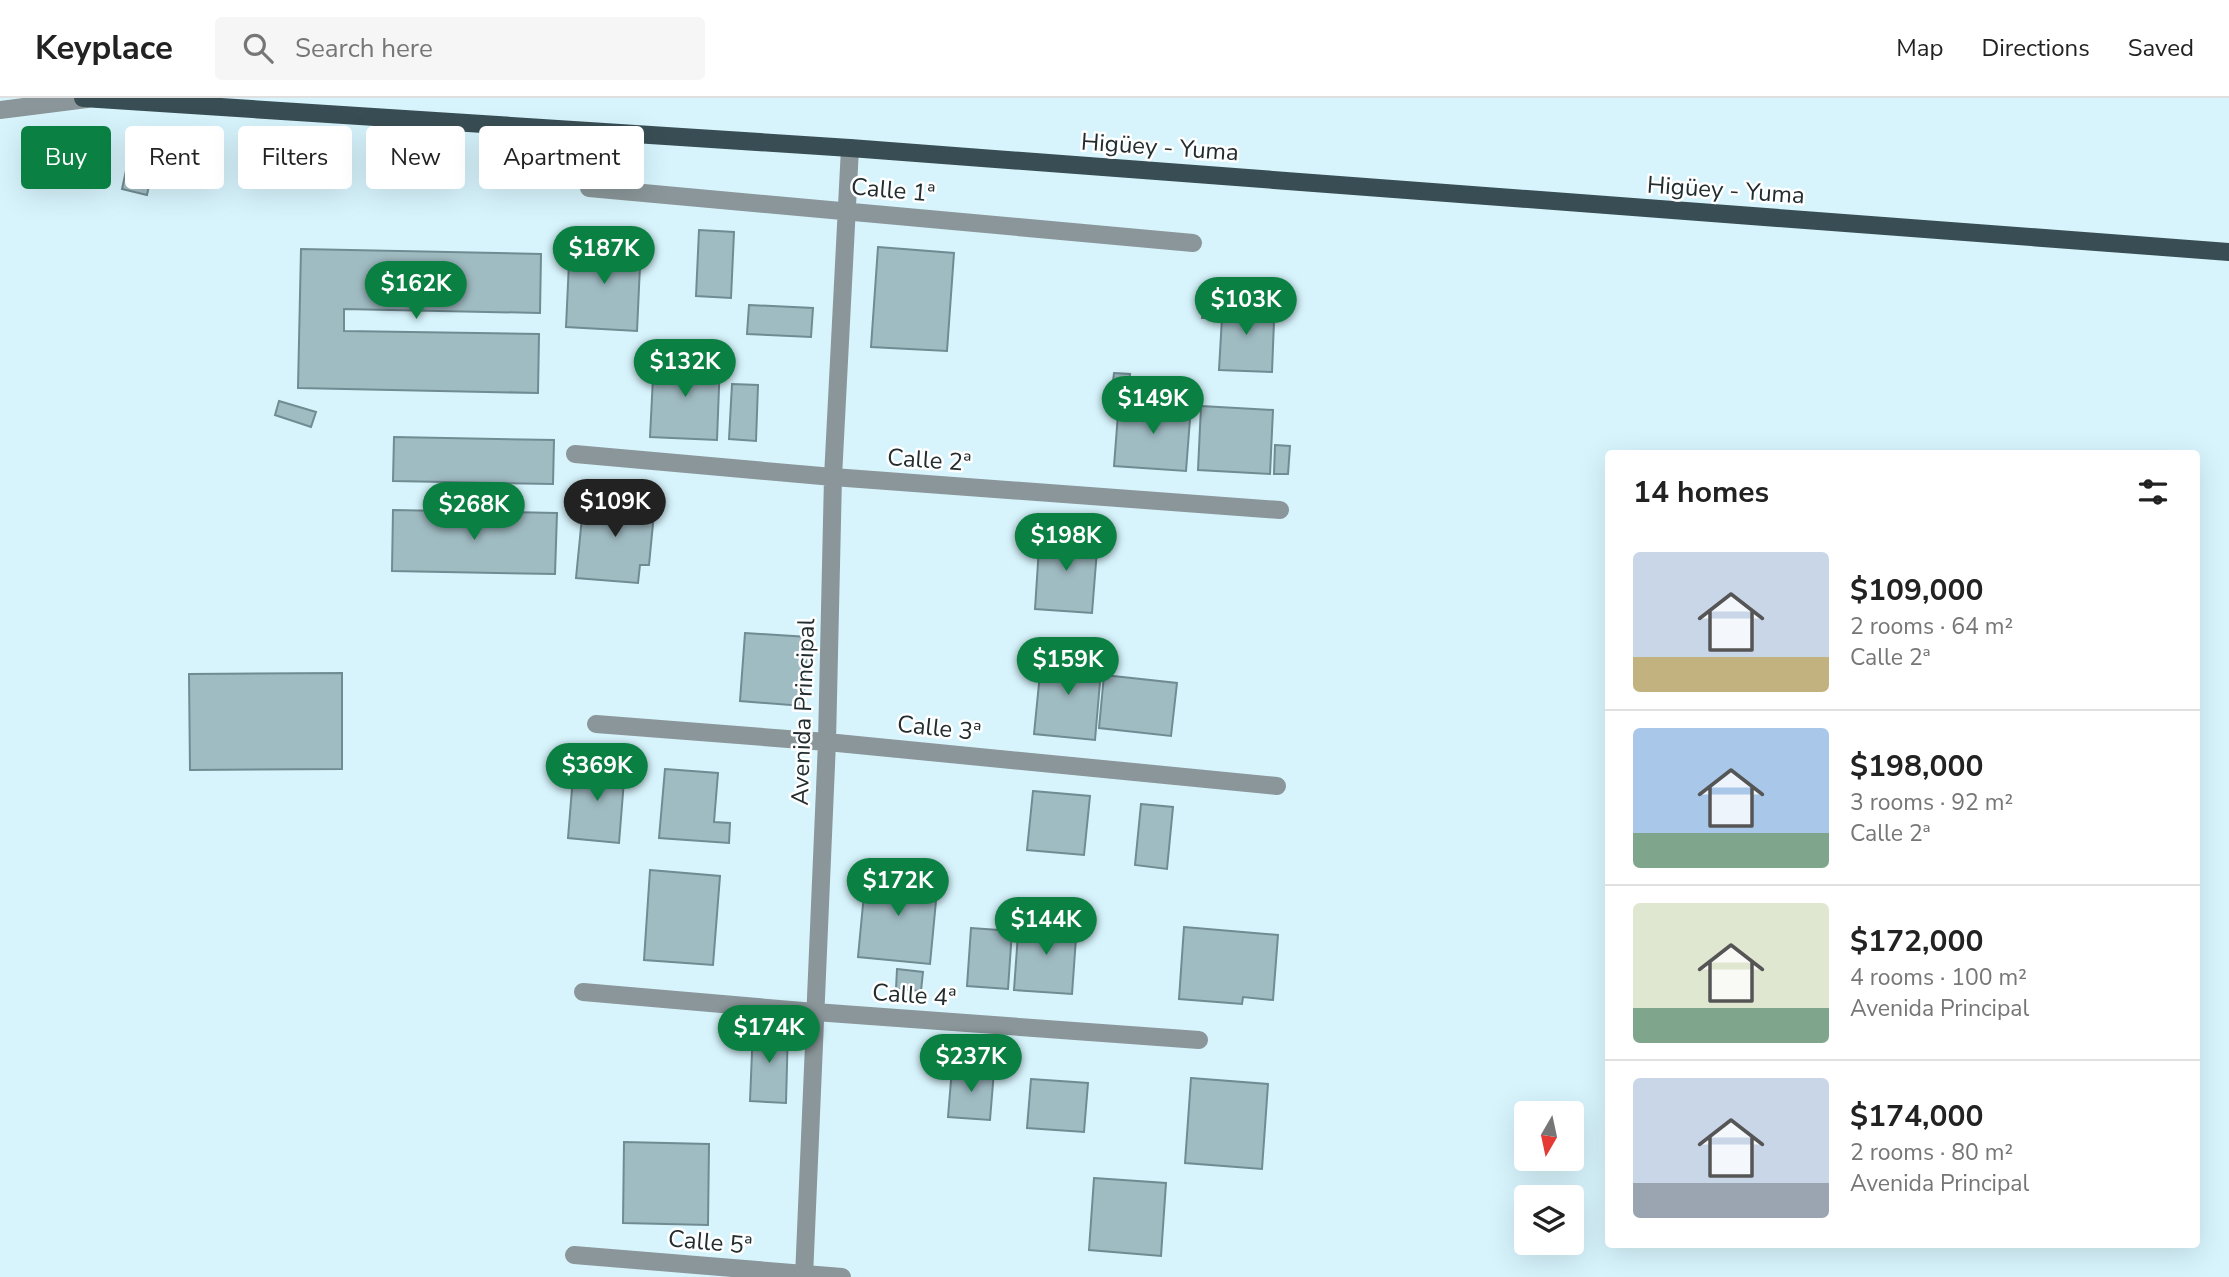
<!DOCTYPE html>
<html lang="en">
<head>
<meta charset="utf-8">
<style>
	body { margin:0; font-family:"Nunito Sans",sans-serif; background:#f6f6f6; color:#222; height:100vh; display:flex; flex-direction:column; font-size:26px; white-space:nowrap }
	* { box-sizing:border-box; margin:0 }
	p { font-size:23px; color:#767676 }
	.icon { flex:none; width:38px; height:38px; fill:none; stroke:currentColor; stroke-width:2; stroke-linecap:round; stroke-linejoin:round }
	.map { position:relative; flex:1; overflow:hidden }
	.side { position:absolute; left:1605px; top:352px; width:595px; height:798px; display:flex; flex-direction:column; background:#fff; border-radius:7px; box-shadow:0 7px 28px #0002 }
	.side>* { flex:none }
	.top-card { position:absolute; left:21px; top:28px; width:665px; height:63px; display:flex; gap:14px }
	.needle { width:46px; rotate:189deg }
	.controls { position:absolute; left:1514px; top:1003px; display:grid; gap:14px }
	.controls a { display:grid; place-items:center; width:70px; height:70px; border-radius:7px; background:#fff; box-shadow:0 7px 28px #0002; font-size:35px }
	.price { position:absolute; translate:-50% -60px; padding:0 16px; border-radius:24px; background:#0b8043; color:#fff; font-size:23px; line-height:46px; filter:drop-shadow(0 2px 4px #0008) }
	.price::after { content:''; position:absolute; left:50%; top:42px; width:21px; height:16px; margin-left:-10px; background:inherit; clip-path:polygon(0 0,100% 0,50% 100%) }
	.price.on { background:#222; color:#fff }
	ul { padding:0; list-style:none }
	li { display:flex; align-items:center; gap:21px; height:175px; padding:0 28px }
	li+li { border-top:2px solid #e0e0e0 }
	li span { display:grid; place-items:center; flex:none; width:196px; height:140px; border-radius:7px; color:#555 }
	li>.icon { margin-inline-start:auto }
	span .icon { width:84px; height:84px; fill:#fffc; stroke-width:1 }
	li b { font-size:30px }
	h2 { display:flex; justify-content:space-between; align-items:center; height:84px; padding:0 28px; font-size:30px }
	.tag { padding:0 24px; border-radius:7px; background:#fff; box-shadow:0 7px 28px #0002; font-size:24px; line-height:63px }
	.tag.on { background:#0b8043; color:#fff }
	header { display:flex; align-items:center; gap:42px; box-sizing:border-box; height:98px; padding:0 35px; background:#fff; border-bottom:2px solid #e0e0e0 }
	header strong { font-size:33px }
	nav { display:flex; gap:38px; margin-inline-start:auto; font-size:24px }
	.search { width:490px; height:63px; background:#f6f6f6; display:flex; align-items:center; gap:18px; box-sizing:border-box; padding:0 24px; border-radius:7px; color:#767676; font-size:26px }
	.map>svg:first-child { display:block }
</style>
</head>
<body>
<header>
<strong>Keyplace</strong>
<div class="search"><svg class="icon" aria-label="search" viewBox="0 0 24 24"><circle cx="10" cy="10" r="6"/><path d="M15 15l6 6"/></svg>Search here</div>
<nav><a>Map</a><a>Directions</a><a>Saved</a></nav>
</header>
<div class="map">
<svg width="2229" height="1179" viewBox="0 0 2229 1179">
	<rect width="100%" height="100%" fill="#d7f4fc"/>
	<path fill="#a0bcc3" stroke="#708b92" stroke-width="2" d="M129,59l25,6 -7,32 -25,-6z
		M699,132l35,2 -3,66 -35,-2z
		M570,143l71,3 -4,87 -71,-4z
		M878,149l76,6 -7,98 -76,-4z
		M301,151l240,5 -1,59 -196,-4v22l195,3 -1,59 -240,-5z
		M1237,199l15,1v4h14v19h8l-2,51 -53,-2 4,-70h14z
		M1203,201l18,1 -2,18h-17z
		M749,207l64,3 -2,29 -64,-3z
		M654,260l66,3 -3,79 -67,-3z
		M1114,275l16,1 -1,18 -17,-1z
		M732,286l26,1 -2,56 -27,-2z
		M279,303l37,11 -5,15 -36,-12z
		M1119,303l72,5 -5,65 -72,-5z
		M1201,308l72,4 -3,64 -72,-4z
		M394,339l160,3 -1,44 -160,-3z
		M1275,347l15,1 -2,28h-14z
		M584,399l71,6 -6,62h-9l-2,18 -62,-5z
		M393,412l164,3 -2,61 -163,-3z
		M1040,434l58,5 -6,76 -57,-4z
		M745,535l63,4 -5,69 -63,-5z
		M1042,555l60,6 -7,81 -61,-6z
		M342,575v96l-152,1 -1,-96z
		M1104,577l73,8 -6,53 -72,-8z
		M574,666l51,4 -6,75 -51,-5z
		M665,671l53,4 -4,49 16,1 -1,20 -70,-5z
		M1033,693l57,5 -6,59 -57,-5z
		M1141,706l32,3 -6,62 -32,-4z
		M650,772l70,6 -7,89 -69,-5z
		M866,775l72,7 -8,84 -72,-7z
		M1019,822l58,4 -5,70 -58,-4z
		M1184,829l94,8 -5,65 -30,-3 -1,7 -63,-5z
		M971,830l41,3 -4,58 -41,-3z
		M897,871l26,3 -2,19 -25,-2z
		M753,929l35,1 -2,75 -36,-2z
		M952,970l42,3 -4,49 -42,-3z
		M1191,980l77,6 -6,85 -77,-6z
		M1031,981l57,4 -4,49 -57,-4z
		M624,1044l85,2 -1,81 -85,-2z
		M1094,1080l72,5 -5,73 -72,-6z"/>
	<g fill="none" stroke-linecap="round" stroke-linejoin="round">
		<path stroke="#8a9699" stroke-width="18" d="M0,12l87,-11
			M589,90l604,55
			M575,356l258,23 447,33
			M596,626l231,18 450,44
			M583,894l232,20 384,28
			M574,1157l268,22
			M804,1179l23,-535 6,-265 17,-329"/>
		<path stroke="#394e54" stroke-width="18" d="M83,0l767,50 1379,104"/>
	</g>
	<g text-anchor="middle" stroke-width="5" stroke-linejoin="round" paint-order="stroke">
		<g font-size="24" fill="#222d30" stroke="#fff">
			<text transform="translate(1160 49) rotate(4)" y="8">Higüey - Yuma</text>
			<text transform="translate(893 92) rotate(5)" y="8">Calle 1ª</text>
			<text transform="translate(1726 92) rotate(4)" y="8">Higüey - Yuma</text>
			<text transform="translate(929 362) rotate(4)" y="8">Calle 2ª</text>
			<text transform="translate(803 614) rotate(-88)" y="8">Avenida Principal</text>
			<text transform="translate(939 630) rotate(6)" y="8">Calle 3ª</text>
			<text transform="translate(914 897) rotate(4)" y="8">Calle 4ª</text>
			<text transform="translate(710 1144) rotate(5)" y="8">Calle 5ª</text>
		</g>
	</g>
</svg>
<div class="controls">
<a><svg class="needle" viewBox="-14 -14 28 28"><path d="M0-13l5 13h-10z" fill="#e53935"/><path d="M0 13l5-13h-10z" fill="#767676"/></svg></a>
<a><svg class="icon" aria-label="layers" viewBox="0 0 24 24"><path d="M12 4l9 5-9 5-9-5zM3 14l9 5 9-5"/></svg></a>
</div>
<b class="price" style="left:604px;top:188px">$187K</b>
<b class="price" style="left:416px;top:223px">$162K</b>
<b class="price" style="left:1246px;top:239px">$103K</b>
<b class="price" style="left:685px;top:301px">$132K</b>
<b class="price" style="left:1153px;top:338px">$149K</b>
<b class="price on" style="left:615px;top:441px">$109K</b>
<b class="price" style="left:474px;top:444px">$268K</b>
<b class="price" style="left:1066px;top:475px">$198K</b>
<b class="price" style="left:1068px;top:599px">$159K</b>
<b class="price" style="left:597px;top:705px">$369K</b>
<b class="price" style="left:898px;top:820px">$172K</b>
<b class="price" style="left:1046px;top:859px">$144K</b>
<b class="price" style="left:769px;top:967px">$174K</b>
<b class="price" style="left:971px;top:996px">$237K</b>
<div class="top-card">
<a class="tag on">Buy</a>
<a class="tag">Rent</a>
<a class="tag">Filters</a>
<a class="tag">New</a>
<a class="tag">Apartment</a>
</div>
<section class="side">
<h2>14 homes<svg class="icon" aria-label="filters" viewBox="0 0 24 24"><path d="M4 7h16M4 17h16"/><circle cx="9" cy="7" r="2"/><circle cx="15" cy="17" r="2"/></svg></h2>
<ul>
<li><span style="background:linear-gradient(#c9d6e8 75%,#c2b280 0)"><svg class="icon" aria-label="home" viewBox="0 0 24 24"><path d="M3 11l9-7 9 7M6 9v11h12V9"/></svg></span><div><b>$109,000</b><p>2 rooms · 64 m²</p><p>Calle 2ª</p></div></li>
<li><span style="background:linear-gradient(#a9c7e8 75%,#7fa58c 0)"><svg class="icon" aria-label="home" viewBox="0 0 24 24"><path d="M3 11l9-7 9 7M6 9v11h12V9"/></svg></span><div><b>$198,000</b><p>3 rooms · 92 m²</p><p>Calle 2ª</p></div></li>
<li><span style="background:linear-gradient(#dfe7d0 75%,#7fa58c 0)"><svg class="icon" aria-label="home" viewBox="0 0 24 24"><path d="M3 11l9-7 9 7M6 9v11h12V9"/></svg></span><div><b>$172,000</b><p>4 rooms · 100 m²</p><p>Avenida Principal</p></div></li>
<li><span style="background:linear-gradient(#c9d6e8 75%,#9aa5b1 0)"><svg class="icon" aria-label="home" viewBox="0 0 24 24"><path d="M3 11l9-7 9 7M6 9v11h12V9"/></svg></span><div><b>$174,000</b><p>2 rooms · 80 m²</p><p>Avenida Principal</p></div></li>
</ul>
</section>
</div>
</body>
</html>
